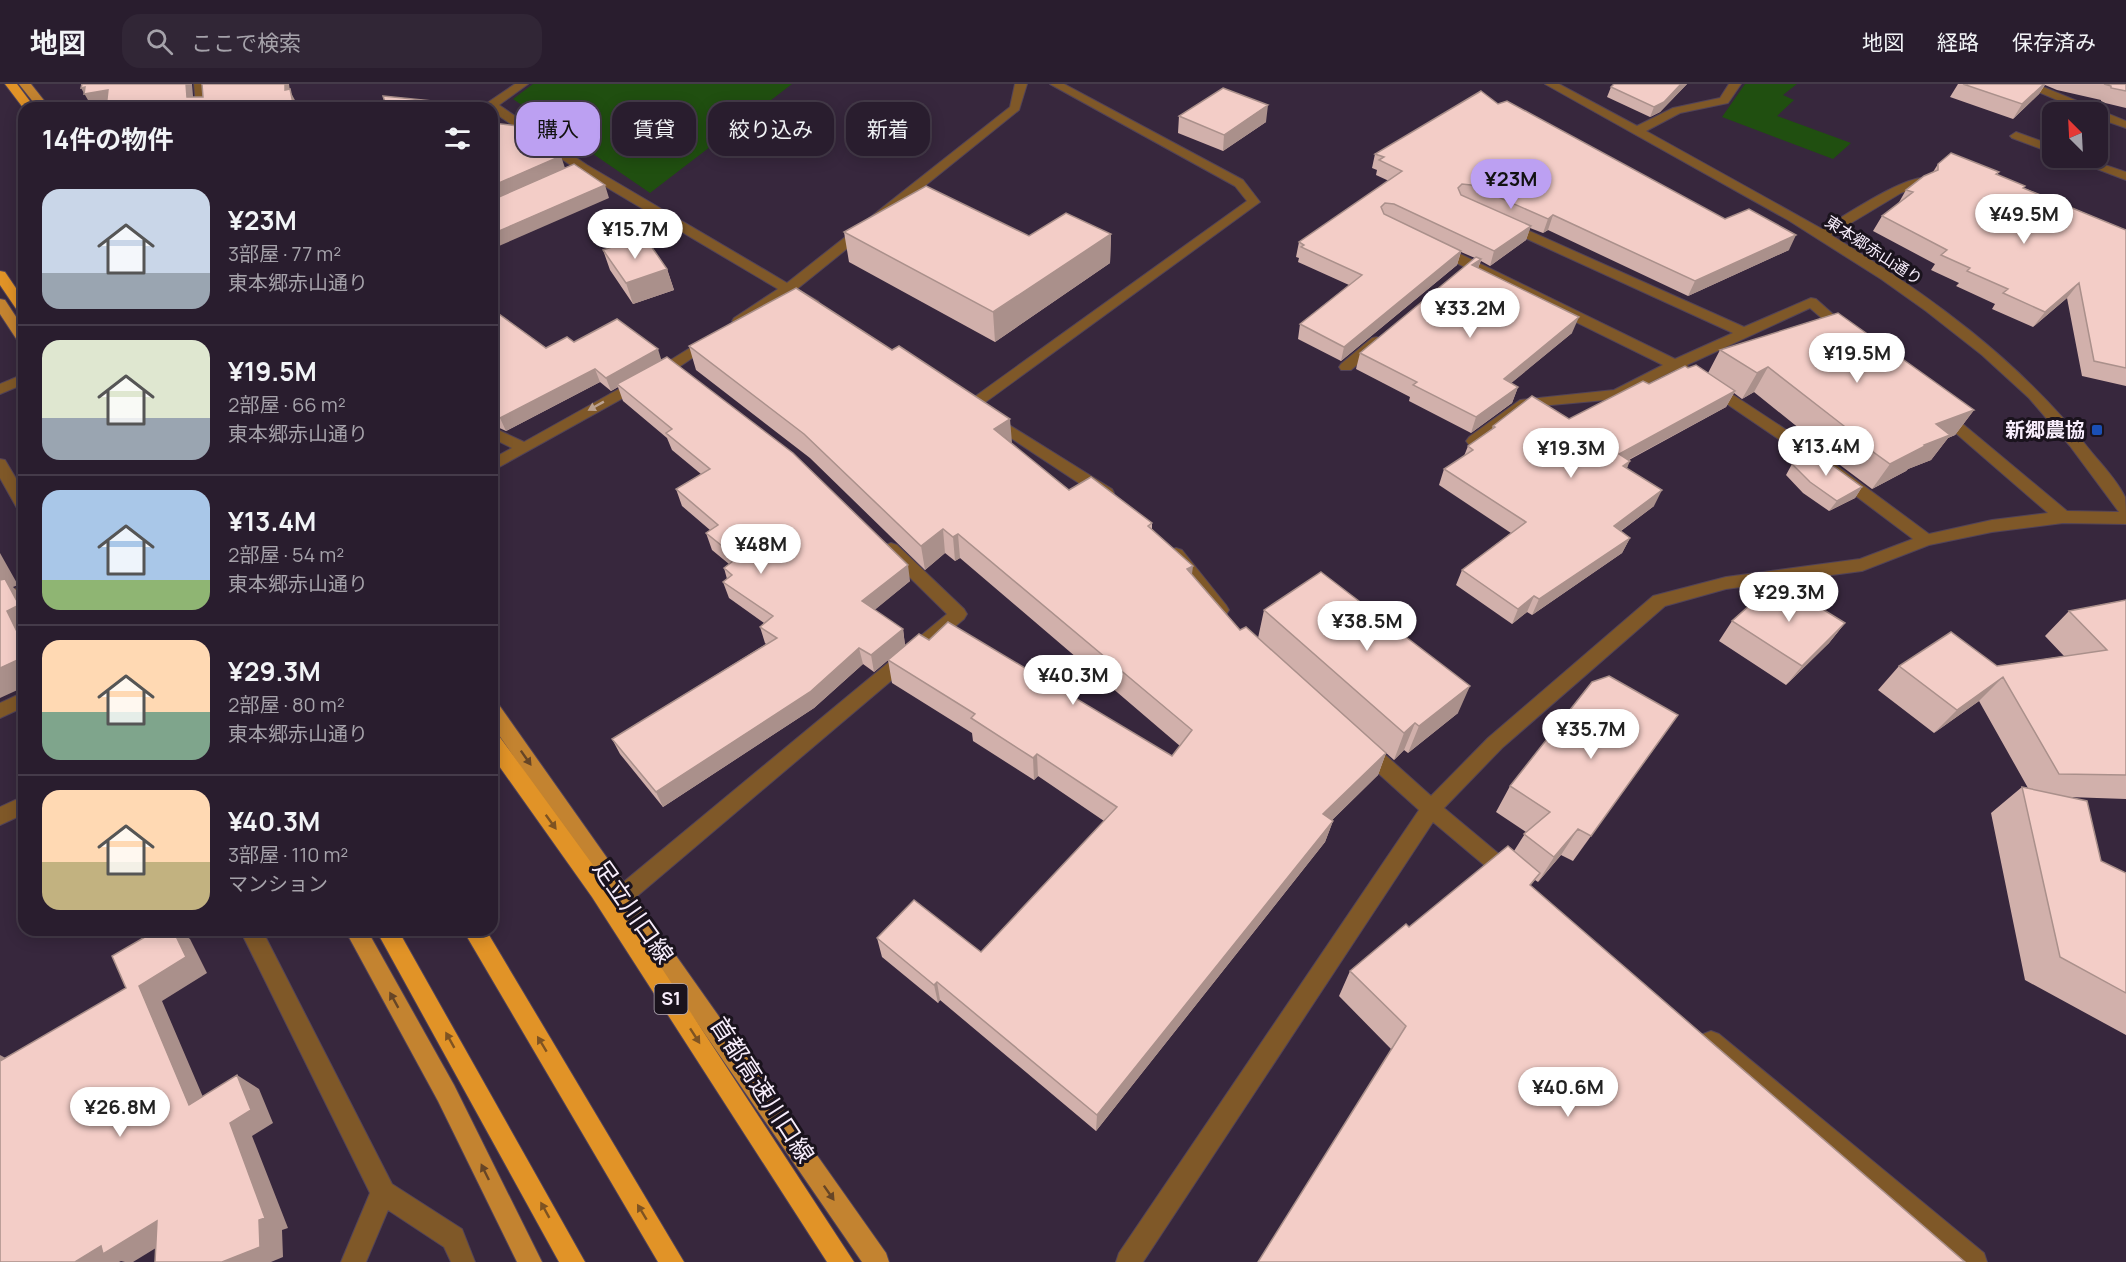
<!DOCTYPE html>
<html lang="ja">
<head>
<meta charset="utf-8">
<style>
	body { margin:0; font-family:Manrope,"Noto Sans JP",sans-serif; background:#312636; color:#f1f3f6; height:100vh; display:flex; flex-direction:column; font-size:22px; white-space:nowrap }
	* { box-sizing:border-box; margin:0 }
	p { font-size:20px; color:#a5a2aa }
	.icon { flex:none; width:33px; height:33px; fill:none; stroke:currentColor; stroke-width:2; stroke-linecap:round; stroke-linejoin:round }
	.map { position:relative; flex:1; overflow:hidden }
	.details { position:absolute; left:18px; top:18px; width:480px; height:834px; display:flex; flex-direction:column; background:#291d2e; border-radius:18px; box-shadow:0 3px 15px #0003,0 0 0 2px #453b4a }
	.details>* { flex:none }
	.hud { position:absolute; left:516px; top:18px; width:570px; height:54px; display:flex; gap:12px }
	.needle { width:39px; rotate:336deg }
	.tools { position:absolute; left:2042px; top:18px; display:grid; gap:12px }
	.tools a { display:grid; place-items:center; width:66px; height:66px; border-radius:12px; background:#291d2e; box-shadow:0 3px 15px #0003,0 0 0 2px #453b4a; font-size:30px }
	.price { position:absolute; translate:-50% -51px; padding:0 14px; border-radius:21px; background:#fff; color:#222; font-size:20px; line-height:39px; filter:drop-shadow(0 2px 3px #0008) }
	.price::after { content:''; position:absolute; left:50%; top:36px; width:18px; height:14px; margin-left:-9px; background:inherit; clip-path:polygon(0 0,100% 0,50% 100%) }
	.price.current { background:#bca0f2; color:#111 }
	ul { padding:0; list-style:none }
	li { display:flex; align-items:center; gap:18px; height:150px; padding:0 24px }
	li+li { border-top:2px solid #453b4a }
	li span { display:grid; place-items:center; flex:none; width:168px; height:120px; border-radius:18px; color:#555 }
	li>.icon { margin-inline-start:auto }
	span .icon { width:72px; height:72px; fill:#fffc; stroke-width:1 }
	li b { font-size:26px }
	h2 { display:flex; justify-content:space-between; align-items:center; height:72px; padding:0 24px; font-size:26px }
	.tag { padding:0 21px; border-radius:18px; background:#291d2e; box-shadow:0 3px 15px #0003,0 0 0 2px #453b4a; font-size:21px; line-height:54px }
	.tag.current { background:#bca0f2; color:#111 }
	header { display:flex; align-items:center; gap:36px; box-sizing:border-box; height:84px; padding:0 30px; background:#291d2e; border-bottom:2px solid #453b4a }
	header strong { font-size:28px }
	nav { display:flex; gap:33px; margin-inline-start:auto; font-size:21px }
	.search { width:420px; height:54px; background:#312636; display:flex; align-items:center; gap:15px; box-sizing:border-box; padding:0 21px; border-radius:18px; color:#a5a2aa; font-size:22px }
	.map>svg:first-child { display:block }
</style>
</head>
<body>
<header>
<strong>地図</strong>
<div class="search"><svg class="icon" aria-label="search" viewBox="0 0 24 24"><circle cx="10" cy="10" r="6"/><path d="M15 15l6 6"/></svg>ここで検索</div>
<nav><a>地図</a><a>経路</a><a>保存済み</a></nav>
</header>
<div class="map">
<svg width="2126" height="1178" viewBox="0 0 2126 1178">
	<rect width="100%" height="100%" fill="#37273d"/>
	<path fill="#204f10" d="M533,0h259l-142,109 -137,-94z
		M1745,0h52l-14,11 11,5 -17,16 74,27 -18,16 -111,-42z"/>
	<g fill="none" stroke-linecap="round" stroke-linejoin="round">
		<g stroke="#524358" stroke-width="2">
			<path id="minor" d="M194,0h12l2,24h-12z
				M515,0h13l-29,21 88,60 200,118 223,-176 5,-23h12l-8,26 -222,179 21,12 2,3 -2,3h-10l-20,-12 -49,30 -7,-4 2,-3 44,-29 -199,-118 -87,-60v-3l-5,-1v-4z
				M1050,0h14l179,96 17,22 -284,207h-10l-2,-3 2,-3 281,-202 -12,-15z
				M1545,0h14l78,42 36,-18 47,-10 9,-14h12l-13,19 -48,10 -34,18 176,98c21,-12 84,-55 105,-51v6l-26,9 -70,42c96,58 188,125 258,214 12,15 28,31 36,48 1,7 1,19 1,27l-63,-1 -71,9 -63,13 -67,26 -136,18 -61,17 -163,142 -58,60 73,61 3,6 -3,6 -7,3 -7,-3 -70,-59 -290,440h-27l3,-9 300,-443 -61,-55 -2,-6 2,-6 7,-2 7,2 59,53 57,-58 165,-142 73,-19 134,-18 53,-20 -117,-88 -91,-62 -2,-3 2,-3h10l91,60 123,91 63,-14 56,-7 -112,-97 -2,-3 7,-5 5,2 121,101 52,1 -49,-66 -41,-48 -47,-43 -56,-44 -45,-32 -93,-59z
				M2020,0h16l90,37v7l-29,-10v-6h-12z
				M2016,48l36,13v8l-40,-15 -2,-2z
				M2068,74h16l42,14v8z
				M1507,137l237,106 67,-29 5,1 36,32 -7,4 -5,-1 -30,-26 -123,57 2,3 -2,3 -12,-1 -58,29 -88,8 -50,38h-10l-3,-4 3,-4 51,-37 94,-10 49,-25 -231,-114 -1,-3 1,-3h10l233,114 58,-26 -230,-105 -2,-3z
				M711,251l5,1 2,3 -2,3 -37,25 -187,104v-12l20,-11 -20,-10v-11l32,15 145,-81z
				M1377,253l7,4 -2,3 -31,26h-10l-2,-3 2,-3 31,-26z
				M24,290v10l-24,10v-10z
				M990,329l122,76 2,4 -2,4h-12l-115,-76 -2,-3 2,-3z
				M0,375l5,1 19,32v20l-6,-2 -18,-32z
				M891,459l6,2 67,64 3,5 -3,5 -335,284 -7,2 -7,-2 -3,-7 3,-7 332,-275 -62,-61 -2,-4 2,-4z
				M1176,464l6,2 44,55 3,5 -3,5 -6,2 -6,-2 -44,-57 -2,-4 2,-4z
				M24,501v13l-24,10v-13z
				M24,608v15l-24,11v-15z
				M24,712v18l-24,11v-18z
				M240,846h22l130,254 70,45 13,33h-24l-7,-15 -56,-37 -22,52h-25l29,-69z
				M1711,947l8,3 265,219 3,9h-31l-253,-212 -3,-8 3,-8z"/>
		</g>
		<g stroke="#524358" stroke-width="2">
			<path id="major" d="M19,0h12l19,24h-12z
				M0,215l5,1 19,29v15l-5,-1 -19,-29z
				M492,619l7,2 387,548 3,9h-27l-370,-537z
				M345,846h22l87,155 88,177h-25l-79,-161z"/>
		</g>
		<g stroke="#524358" stroke-width="2">
			<path id="highway" d="M5,0h12l18,24 -11,1z
				M0,187l5,1 19,28v14l-5,-1 -19,-28z
				M492,649l7,3 107,147 248,379h-27l-235,-365 -100,-141z
				M376,846h22l187,332h-26z
				M463,846h23l198,332h-26z"/>
		</g>
		<use href="#minor" fill="#7f5828" fill-rule="evenodd"/>
		<use href="#major" fill="#c38330" fill-rule="evenodd"/>
		<use href="#highway" fill="#e19327" fill-rule="evenodd"/>
	</g>
	<path fill="#d1b0ab" d="M1614,0h73l-27,28 -10,5 -43,-20 4,-10z
		M1958,0h168v24l-25,-6v-2l-44,-10 -12,-5 -6,9 -26,25 -63,-22z
		M1498,20l227,115 64,31 -101,46 -140,-66 -5,3 -13,-5 -4,12 -36,26 -9,-5 -3,7 94,65 -61,50 7,4 -6,16 -41,30 -62,-32 1,-4 -54,-28 4,-16 115,-95 -14,-6 -4,13 -116,96 -43,-22 2,-15 49,-39 -51,-23 1,-4 -3,-1 3,-15 90,-61 -13,-6 1,-5 -5,-2 3,-14z
		M1179,32l87,6 -43,29 -45,-18z
		M1938,80l61,8 -2,3 27,13 102,42v156l-44,-10 -15,-78 -34,29 -41,-18 3,-5 -39,-18 3,-3 -28,-13 4,-6 -62,-33 9,-15 16,-12 8,-14 27,-18z
		M844,148l185,4 82,-2 -1,29 -115,79 -146,-80z
		M603,166l64,19 7,21 -41,14 -23,-34z
		M492,225l54,39 28,-6 87,18 249,221 -36,29 29,19 2,16 24,-5 243,116 8,-10 -220,-188 -5,3 -10,-8 -20,17 -115,-112 -114,-88 -7,-24 322,97 58,47 83,33v6l88,101 18,8 6,-28 194,103 -50,40 -4,-3 -10,10 -95,-85 87,78 -8,22 -46,45 1,1 -8,21 -229,289 -156,-131 -2,3 -56,-46 -5,-19 104,14 123,-131 -66,-45 -4,4 -61,-39 -1,-8 -80,-50 -4,-23 -14,12 -11,-8 -49,44 -151,99 -43,-53 -8,-15 154,-95 -1,-1 -5,-16 4,-4 -35,-25 -6,-16 4,-3 -3,-11 5,-4 -17,-14 -6,-17 4,-3 -28,-24 -6,-17 25,-15 -29,-24 -5,-12 -44,-37 -5,-14 -7,4 -11,-9 -94,49 -13,-6h-1z
		M1720,266l254,60 -19,25 -7,3 -17,22 -23,9 -2,2 -34,18 -48,-36 2,-3 -72,-58 -12,7 -8,-6 -8,14 -97,53 -2,8 27,38 -33,25 9,7 -8,15 -90,62 -5,-3 -15,12 -56,-39 6,-15 49,-37 -72,-48 5,-16 20,-13 4,-10 24,-17 1,-3 76,-7 119,-51 20,5z
		M1792,380l70,23 -7,11 -26,13 -26,-18 -17,-18z
		M2126,516v199l-58,-2 33,64 25,12v162l-101,-55 -34,-167 31,-26 6,1 -49,-87 -45,32 -56,-43 21,-24h98l67,-10 -19,-20 24,-25z
		M1732,537l113,2 -16,20 -43,42 -67,-44z
		M1678,631l-105,146 -12,-6 -23,27 -3,-2 -144,169 -52,-53 11,-25 164,-120 12,-19 -30,-20 14,-26z"/>
	<path fill="#aa908b" d="M81,0h5l22,6 8,12 -24,5 -11,-19h3z
		M186,0h6l2,24 -7,-11z
		M285,0h4l1,7 6,11 1,6h-3l-9,-18z
		M1681,0h6l-27,28 -10,5 4,-10z
		M2044,0h1l-6,10 -26,25 9,-15z
		M1268,21l-2,17 -43,29 1,-16z
		M561,72l4,12 -73,34v-16z
		M605,101l4,13 -117,51v-15z
		M1553,131l-5,15 -5,3 5,-14z
		M1531,142l-5,14 -36,26 4,-15z
		M1111,150l-1,29 -115,79 -2,-30z
		M1796,151l-7,15 -101,46 7,-15z
		M1461,167l-4,14 -116,96 3,-14z
		M1481,175l-5,16 -4,-10z
		M667,185l7,21 -41,14 -7,-21z
		M2079,199l-12,15 -34,29 12,-15z
		M1579,233l-7,16 -74,61 6,-15z
		M658,265l4,13 -45,22 1,3 -7,4 -5,-13z
		M1768,283l-14,25 -12,7 15,-26z
		M595,285l5,13 -94,49 -6,-13z
		M1518,303l-6,16 -41,30 5,-16z
		M1735,307l-9,16 -115,62 8,-15z
		M1974,326l-19,25 -7,3 -17,22 -23,9 -2,2 -34,18 18,-25 46,-40z
		M1010,335l2,24 -18,-14z
		M1630,377l-7,16v-11z
		M1862,403l-7,11 -26,13 8,-10z
		M1662,406l-8,16 -48,36 8,-16z
		M943,445l2,24 -20,17 -4,-24z
		M958,450l2,24 -5,3 -2,-24z
		M1630,454l-8,15 -90,62 7,-16z
		M0,469l18,32 -5,2 11,11v48l-17,-35 -7,-18z
		M908,481l2,16 -45,37 -3,-17z
		M1193,482l-3,24 -3,-21z
		M1534,512l-7,16 -15,12 6,-15z
		M1845,539l-16,20 -43,42 16,-19z
		M903,545l2,17 -31,26 -3,-17z
		M859,564l4,16 -49,44 -151,99 -7,-15z
		M24,573v30l-24,11v-30z
		M2003,593l-24,24 -45,32 23,-23z
		M1470,602l-12,27 -50,40 11,-27z
		M1678,631l-19,27 -86,119 18,-25z
		M1415,639l-11,27 -10,10 10,-27z
		M1386,669l-8,22 -62,61 7,-22z
		M1037,670l1,22 -4,4 -1,-22z
		M1333,737l-8,21 -229,289 1,-16z
		M1578,745l-17,26 -23,27 16,-25z
		M173,846h5l12,9 17,34 -45,28 50,117 -23,-13 -50,-119z
		M937,898l3,18 -2,3 -4,-18z
		M0,971l13,7 -13,8z
		M237,991l22,14 14,34 -21,13 36,92 -6,2 1,27 -12,5h-49l8,-139z
		M157,1137l25,11 -49,30h-8l-4,-1 -2,1h-44l26,-16z"/>
	<path fill="#f3cdc7" stroke="#aa908b" stroke-width="1.5" d="M82,0h104l1,13h16l-1,-13h83v6l5,-1 4,19h-188l2,-18 -24,4 1,-7 -4,1z
		M1614,0h67l-17,18 -10,5 -43,-20z
		M1963,0h81l-22,20z
		M2104,0h22v7l-15,-3v-2z
		M1223,4l45,17 -44,30 -45,-19z
		M1481,7l17,13 9,-3 218,118 24,-10 47,26 -101,46 -142,-66 -5,4 -77,-34 -9,-1 -4,4 3,7 70,31 -37,25 -100,-47 -9,-1 -4,4 3,7 77,37 -117,96 -44,-23 62,-49 -61,-28 3,-2 -5,-3 103,-71 -23,-11 5,-3 -9,-3z
		M383,12l100,10 -2,2h-94z
		M492,39l26,3 43,30 -69,30z
		M1951,69l48,19 -3,2 29,12 -2,2 103,42v138l-32,-7 -15,-78 -34,29 -42,-19 5,-4 -41,-18 3,-3 -29,-13 6,-5 -65,-34 31,-24 -7,-2 18,-14 14,-6v-6z
		M574,80l31,21 -113,49v-34z
		M926,102l103,50 37,-23 45,21 -118,78 -149,-80z
		M644,152l23,33 -41,14 -23,-33z
		M1476,173l5,2 -9,6 107,52 -75,62 14,8 -42,30 -63,-32 4,-3 -57,-29z
		M796,204l96,62 7,-4 111,73 -16,10 75,61 22,-13 61,46 -4,3 45,40 -6,3 53,61 6,-3 140,126 -63,61 10,7 -236,294 -160,-133 -3,3 -57,-47 37,-38 67,52 136,-145 -80,-53 -4,4 -62,-40 4,-4 -87,-54 31,-26 10,6 19,-18 224,134 20,-26 -234,-196 -5,3 -10,-8 -22,17 -117,-112 -115,-88z
		M492,225l54,39 21,-11 7,5 43,-23 41,30 -52,29 -11,-9 -95,49 -8,-4z
		M1838,229l136,97 -38,14 14,11 -26,10 1,1 -35,18 -50,-36 4,-2 -76,-59 -11,6 -37,-23z
		M667,273l126,96 115,112 -46,36 41,28 -32,26 -12,-7 -49,44 -154,100 -44,-53 165,-101 -17,-11 13,-11 -50,-34 9,-7 -8,-7 13,-10 -31,-25 12,-8 -42,-36 34,-20 -44,-36 6,-4 -55,-45z
		M1696,281l39,26 -116,63 11,7 -7,5 39,24 -48,36 16,12 -91,61 -5,-3 -16,13 -56,-39 64,-48 -82,-53 29,-19 -5,-4 27,-19 -2,-1 39,-30 37,23 74,-38 6,3 36,-18 3,2z
		M1814,368l48,35 -25,14 -27,-19 -18,-18z
		M1321,488l149,114 -51,40 -4,-3 -11,10 -140,-123z
		M5,495l14,26 -12,6 17,35v11l-24,11v-88z
		M1777,497l68,42 -43,43 -70,-45z
		M2126,516v175l-67,-1 -56,-97 -46,33 -58,-44 52,-34 46,34 110,-16 -38,-39z
		M1609,592l69,39 -87,121 -13,-7 -24,28 -30,-23 26,-22 -40,-26 82,-104z
		M2022,703l65,14 14,60 25,12v120l-66,-36z
		M24,718v22l-7,-18z
		M1508,762l32,27 -10,12 435,377h-707l148,-236 -56,-55 56,-47 3,3z
		M157,846h16l13,27 -47,29 50,119 48,-30 14,35 -21,13 35,95 -6,2 1,27 -38,15h-67l2,-41 -54,33 -2,-8 -26,16h-75v-201l126,-73 -14,-32z"/>
	<defs><path id="oneway-solid" d="M-6-.8H1V-3.2L6.5 0L1 3.2V.8H-6Z" transform="scale(1.5)"/></defs>
	<use fill="#bba292" href="#oneway-solid" transform="translate(596 322) rotate(151)"/>
	<g fill="#664526">
		<use href="#oneway-solid" transform="translate(526 674) rotate(55)"/>
		<use href="#oneway-solid" transform="translate(394 916) rotate(-119)"/>
		<use href="#oneway-solid" transform="translate(485 1088) rotate(-116)"/>
		<use href="#oneway-solid" transform="translate(829 1109) rotate(55)"/>
	</g>
	<g fill="#7e5322">
		<use href="#oneway-solid" transform="translate(551 738) rotate(54)"/>
		<use href="#oneway-solid" transform="translate(695 952) rotate(57)"/>
		<use href="#oneway-solid" transform="translate(450 956) rotate(-119)"/>
		<use href="#oneway-solid" transform="translate(542 960) rotate(-121)"/>
		<use href="#oneway-solid" transform="translate(545 1126) rotate(-119)"/>
		<use href="#oneway-solid" transform="translate(642 1128) rotate(-121)"/>
	</g>
	<rect fill="#1a4fb4" stroke="#1a131d" stroke-width="2" x="2091" y="340" width="12" height="12" rx="3"/>
	<g text-anchor="middle" stroke-width="6" stroke-linejoin="round" paint-order="stroke">
		<g font-size="16" fill="#f7edfb" stroke="#1a131d">
			<text transform="translate(1874 166) rotate(33)" y="6">東本郷赤山通り</text>
		</g>
		<rect fill="#1a131d" stroke="#b5acb8" stroke-width="1.5" x="654.5" y="900" width="33" height="30" rx="4.5"/>
		<g font-size="18" font-weight="bold" fill="#f7edfb">
			<text x="671" y="921">S1</text>
		</g>
		<g font-size="20" font-weight="bold" fill="#f7edfb" stroke="#1a131d" text-anchor="end">
			<text x="2085" y="353">新郷農協</text>
		</g>
		<g font-size="24" fill="#f7edfb" stroke="#1a131d">
			<text transform="translate(633 828) rotate(55)" y="8">足立川口線</text>
			<text transform="translate(762 1006) rotate(57)" y="8">首都高速川口線</text>
		</g>
	</g>
</svg>
<div class="tools">
<a><svg class="needle" viewBox="-14 -14 28 28"><path d="M0-13l5 13h-10z" fill="#e53935"/><path d="M0 13l5-13h-10z" fill="#a5a2aa"/></svg></a>
</div>
<b class="price current" style="left:1511px;top:126px">¥23M</b>
<b class="price" style="left:2024px;top:161px">¥49.5M</b>
<b class="price" style="left:635px;top:176px">¥15.7M</b>
<b class="price" style="left:1470px;top:255px">¥33.2M</b>
<b class="price" style="left:1857px;top:300px">¥19.5M</b>
<b class="price" style="left:1826px;top:393px">¥13.4M</b>
<b class="price" style="left:1571px;top:395px">¥19.3M</b>
<b class="price" style="left:761px;top:491px">¥48M</b>
<b class="price" style="left:1789px;top:539px">¥29.3M</b>
<b class="price" style="left:1367px;top:568px">¥38.5M</b>
<b class="price" style="left:1073px;top:622px">¥40.3M</b>
<b class="price" style="left:1591px;top:676px">¥35.7M</b>
<b class="price" style="left:1568px;top:1034px">¥40.6M</b>
<b class="price" style="left:120px;top:1054px">¥26.8M</b>
<div class="hud">
<a class="tag current">購入</a>
<a class="tag">賃貸</a>
<a class="tag">絞り込み</a>
<a class="tag">新着</a>
</div>
<section class="details">
<h2>14件の物件<svg class="icon" aria-label="filters" viewBox="0 0 24 24"><path d="M4 7h16M4 17h16"/><circle cx="9" cy="7" r="2"/><circle cx="15" cy="17" r="2"/></svg></h2>
<ul>
<li><span style="background:linear-gradient(#c9d6e8 70%,#9aa5b1 0)"><svg class="icon" aria-label="home" viewBox="0 0 24 24"><path d="M3 11l9-7 9 7M6 9v11h12V9"/></svg></span><div><b>¥23M</b><p>3部屋 · 77 m²</p><p>東本郷赤山通り</p></div></li>
<li><span style="background:linear-gradient(#dfe7d0 65%,#9aa5b1 0)"><svg class="icon" aria-label="home" viewBox="0 0 24 24"><path d="M3 11l9-7 9 7M6 9v11h12V9"/></svg></span><div><b>¥19.5M</b><p>2部屋 · 66 m²</p><p>東本郷赤山通り</p></div></li>
<li><span style="background:linear-gradient(#a9c7e8 75%,#8fb573 0)"><svg class="icon" aria-label="home" viewBox="0 0 24 24"><path d="M3 11l9-7 9 7M6 9v11h12V9"/></svg></span><div><b>¥13.4M</b><p>2部屋 · 54 m²</p><p>東本郷赤山通り</p></div></li>
<li><span style="background:linear-gradient(#ffd9b3 60%,#7fa58c 0)"><svg class="icon" aria-label="home" viewBox="0 0 24 24"><path d="M3 11l9-7 9 7M6 9v11h12V9"/></svg></span><div><b>¥29.3M</b><p>2部屋 · 80 m²</p><p>東本郷赤山通り</p></div></li>
<li><span style="background:linear-gradient(#ffd9b3 60%,#c2b280 0)"><svg class="icon" aria-label="home" viewBox="0 0 24 24"><path d="M3 11l9-7 9 7M6 9v11h12V9"/></svg></span><div><b>¥40.3M</b><p>3部屋 · 110 m²</p><p>マンション</p></div></li>
</ul>
</section>
</div>
</body>
</html>
